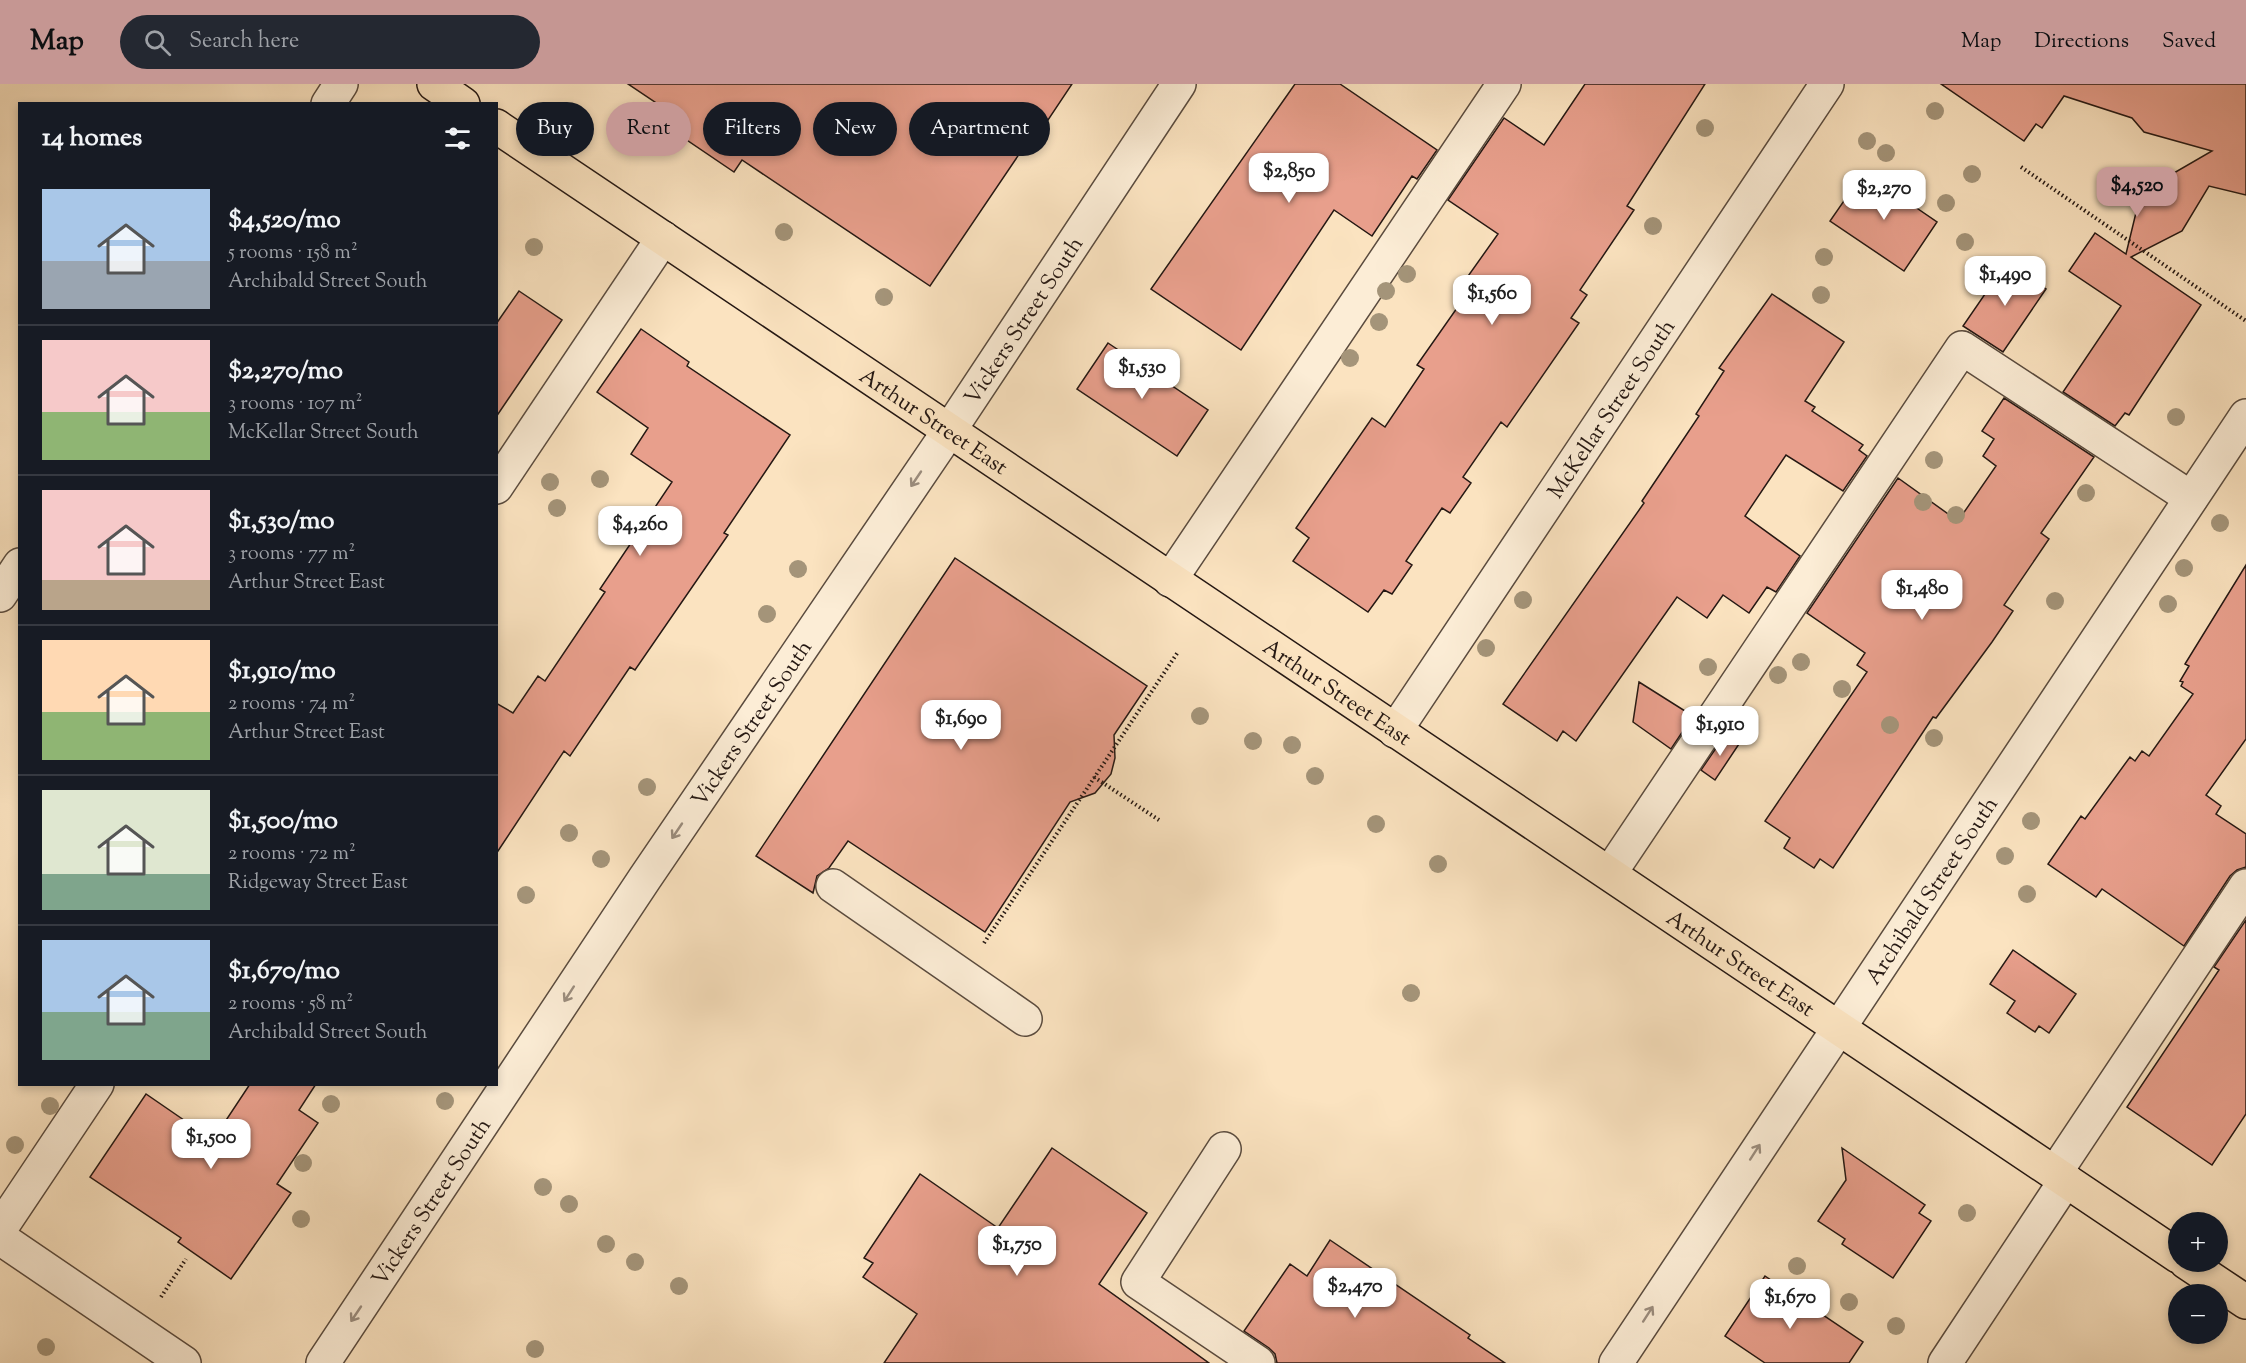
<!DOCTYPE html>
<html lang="en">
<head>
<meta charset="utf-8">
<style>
	body { margin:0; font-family:"Sorts Mill Goudy",serif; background:#242831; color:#f1f3f6; height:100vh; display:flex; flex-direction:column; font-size:22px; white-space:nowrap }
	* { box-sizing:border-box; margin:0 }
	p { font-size:20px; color:#9ea1a6 }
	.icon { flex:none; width:33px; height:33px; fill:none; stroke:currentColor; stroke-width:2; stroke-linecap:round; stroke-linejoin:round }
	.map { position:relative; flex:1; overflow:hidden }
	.drawer { position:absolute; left:18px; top:18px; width:480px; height:984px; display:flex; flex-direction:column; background:#171b24; border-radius:0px; box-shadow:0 3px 9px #0003 }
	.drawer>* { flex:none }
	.guide { position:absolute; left:516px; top:18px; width:570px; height:54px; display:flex; gap:12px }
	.tools { position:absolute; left:2168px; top:1128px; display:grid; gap:12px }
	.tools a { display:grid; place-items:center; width:60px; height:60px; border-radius:50%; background:#171b24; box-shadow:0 3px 9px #0003; font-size:30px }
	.price { position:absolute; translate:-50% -51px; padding:0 14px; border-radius:12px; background:#fff; color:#222; font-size:20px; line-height:39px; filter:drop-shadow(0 2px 3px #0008) }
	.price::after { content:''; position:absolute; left:50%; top:36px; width:18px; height:14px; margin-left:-9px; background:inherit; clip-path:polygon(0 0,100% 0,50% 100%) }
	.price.current { background:#c59692; color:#111 }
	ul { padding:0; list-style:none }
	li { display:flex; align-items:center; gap:18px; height:150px; padding:0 24px }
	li+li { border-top:2px solid #363941 }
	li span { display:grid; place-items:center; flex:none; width:168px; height:120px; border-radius:0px; color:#555 }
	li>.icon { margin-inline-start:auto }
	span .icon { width:72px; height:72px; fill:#fffc; stroke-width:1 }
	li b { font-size:26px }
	h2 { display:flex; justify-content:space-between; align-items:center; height:72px; padding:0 24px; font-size:26px }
	.chip { padding:0 21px; border-radius:27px; background:#171b24; box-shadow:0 3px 9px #0003; font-size:21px; line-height:54px }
	.chip.current { background:#c59692; color:#111 }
	header { display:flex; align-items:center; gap:36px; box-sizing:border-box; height:84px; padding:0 30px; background:#c59692; color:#111 }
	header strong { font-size:28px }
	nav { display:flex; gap:33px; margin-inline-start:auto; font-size:21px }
	.search { width:420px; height:54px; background:#242831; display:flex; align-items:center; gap:15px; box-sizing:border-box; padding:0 21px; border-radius:33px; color:#9ea1a6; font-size:22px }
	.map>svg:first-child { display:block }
</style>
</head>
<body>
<header>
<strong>Map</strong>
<div class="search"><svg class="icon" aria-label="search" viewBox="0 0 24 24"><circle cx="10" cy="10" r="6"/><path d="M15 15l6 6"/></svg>Search here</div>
<nav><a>Map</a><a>Directions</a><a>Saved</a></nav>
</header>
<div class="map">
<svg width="2246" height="1279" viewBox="0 0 2246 1279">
	<rect width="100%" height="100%" fill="#fbe3c0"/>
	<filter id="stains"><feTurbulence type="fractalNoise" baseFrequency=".00333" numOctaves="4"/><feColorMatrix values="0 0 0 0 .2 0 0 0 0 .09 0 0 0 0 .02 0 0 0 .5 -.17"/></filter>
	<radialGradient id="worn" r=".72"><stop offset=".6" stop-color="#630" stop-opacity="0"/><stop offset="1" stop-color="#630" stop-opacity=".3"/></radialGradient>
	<path fill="#e89f8c" stroke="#251813" stroke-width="1.5" d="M628,0h444l-40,60 -4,-3 -98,145 -188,-126 -8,12 -56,-38 8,-11z
		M1295,0h45l97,66 -20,29 -5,-3 -40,60 -38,-26 -93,140 -90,-61z
		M1585,0h120l-78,122 7,4 -54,80 7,5 -16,23 8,5 -72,104 -6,-5 -38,55 8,6 -21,30 -8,-5 -36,53 6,4 -20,29 -8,-4 -16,22 -75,-51 16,-23 -13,-10 76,-110 13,9 39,-58 -7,-4 52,-74 -8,-5 37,-52 -50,-34 56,-82 40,27z
		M1941,0h305v111l-37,-9 -27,45 -51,26 70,48 -72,110 -4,-2 -10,13 -52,-34 58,-86 -52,-35 26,-38 31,21 15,-62 71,-41 -68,-19 -12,-14 -68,-22 -22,32 -6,-4 -12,17z
		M1864,88l73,50 -33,49 -74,-50z
		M2007,178l39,27 -43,63 -40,-26z
		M519,207l43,29 -66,97v-93z
		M1772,210l72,48 -39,59 10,6 -3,4 51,34 -4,5 8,6 -24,35 -57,-36 -41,61 55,40 -24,36 -9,-5 -18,26 -26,-18 -16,23 -30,-21 -101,144 -13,-10 -6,10 -54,-37 141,-201 -2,-2 57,-85 -3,-2 28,-43 -5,-3z
		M641,245l48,33 -2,4 103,69 -66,98 4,2 -93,135 -5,-3 -60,89 -6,-5 -68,103v-151l17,10 25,-37 7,5 60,-89 -5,-3 72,-107 -41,-28 17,-26 -51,-36z
		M1108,259l100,67 -31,46 -100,-67z
		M2004,314l90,59 -53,76 8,6 -45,66 9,6 -21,31 -56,76 -3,-1 -100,151 -13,-9 -6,9 -30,-20 6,-10 -25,-17 102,-149 -10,-7 8,-12 -58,-40 91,-135 60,43 38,-55 -13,-10 11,-17 -12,-8z
		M955,474l192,128 -33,49 1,23 -4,16 -16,19 -25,9 -85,130 -137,-91 -19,27 -12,8 -4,17 -57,-37z
		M2246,481v174l-40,56 15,11 -5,8 30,20v33l-9,3 -7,6 -46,70 -82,-57 -6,8 -48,-33 33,-48 4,3 45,-62 5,4 7,-10 7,5 44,-62 -12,-8 2,-4 -3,-1 9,-15 -4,-2z
		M1639,598l54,34 -22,33 -38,-27z
		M1725,651l14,9 -24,36 -14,-10z
		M2246,836v194l-34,51 -85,-58 92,-137 -5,-3z
		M2013,866l63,44 -27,39 -10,-7 -4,6 -28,-19 8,-12 -25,-17z
		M250,1000h66l-17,26 19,13 -41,61 14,9 -60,86 -53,-37 3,-4 -91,-61 56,-83 67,46z
		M1052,1064l95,65 -48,71 110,79h-325l33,-49 -54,-37 10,-14 -9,-5 56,-84 78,54z
		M1842,1064l83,57 -6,8 12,8 -38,57 -51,-34 3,-5 -27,-18 28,-41z
		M1330,1156l140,95 -2,3 37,25h-228l-2,-9 -6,-6 -25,-17 46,-67 17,12z
		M1765,1192l98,66 -14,21h-84l-40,-27z"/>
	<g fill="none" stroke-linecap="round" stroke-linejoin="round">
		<g stroke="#5a4b3e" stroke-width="36">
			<g id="minor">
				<path d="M328,20l13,-20"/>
				<path d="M496,403l167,-249"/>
				<path d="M1170,496l334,-496"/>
				<path d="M0,511l20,-30"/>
				<path id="s1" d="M1395,647l432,-647"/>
				<path d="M1610,789l352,-525 229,150"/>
				<path d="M833,802l192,133"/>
				<path d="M1224,1065l-86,133 120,81"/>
				<path d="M2055,1089l191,-287"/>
				<path d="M0,1145l97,-145"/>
				<path d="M0,1154l184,125"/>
				<path id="s2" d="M323,1279l322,-485 304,-447 230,-347"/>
				<path id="s3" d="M1616,1279l630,-947"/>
				<path d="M1945,1279l121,-183"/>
			</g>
		</g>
		<g stroke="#251813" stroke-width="36">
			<g id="major">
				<path d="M434,0l29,20"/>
				<path id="s4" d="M496,42l1682,1130"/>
				<path d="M2186,1178l60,40"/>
			</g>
		</g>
		<path stroke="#251813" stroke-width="4" stroke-dasharray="1.5 3" stroke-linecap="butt" d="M2021,83l225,154
			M1094,693l65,43
			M984,859l194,-291
			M161,1213l25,-38"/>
		<use href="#minor" stroke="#fcedd6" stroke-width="33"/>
		<use href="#major" stroke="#fbe3c0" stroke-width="33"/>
	</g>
	<g fill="#a49479">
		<circle cx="1935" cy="27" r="9"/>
		<circle cx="1705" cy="44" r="9"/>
		<circle cx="1867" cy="57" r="9"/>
		<circle cx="1886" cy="69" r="9"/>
		<circle cx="1972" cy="90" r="9"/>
		<circle cx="1946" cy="119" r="9"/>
		<circle cx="1653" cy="142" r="9"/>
		<circle cx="784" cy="148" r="9"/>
		<circle cx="1965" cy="158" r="9"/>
		<circle cx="534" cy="163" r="9"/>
		<circle cx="1824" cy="173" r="9"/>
		<circle cx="1407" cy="190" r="9"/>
		<circle cx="1386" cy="207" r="9"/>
		<circle cx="1821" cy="211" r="9"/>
		<circle cx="884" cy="213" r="9"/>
		<circle cx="1379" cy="238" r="9"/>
		<circle cx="1350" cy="274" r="9"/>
		<circle cx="2176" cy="333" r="9"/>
		<circle cx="1934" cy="376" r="9"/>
		<circle cx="600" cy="395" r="9"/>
		<circle cx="550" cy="398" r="9"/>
		<circle cx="2086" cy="409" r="9"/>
		<circle cx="1923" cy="418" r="9"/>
		<circle cx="557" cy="424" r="9"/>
		<circle cx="1956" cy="431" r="9"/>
		<circle cx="2220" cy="439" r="9"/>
		<circle cx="2184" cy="484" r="9"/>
		<circle cx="798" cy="485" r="9"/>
		<circle cx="1523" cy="516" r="9"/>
		<circle cx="2055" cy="517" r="9"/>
		<circle cx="2168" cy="520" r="9"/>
		<circle cx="767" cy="530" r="9"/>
		<circle cx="1486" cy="564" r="9"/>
		<circle cx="1801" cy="578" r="9"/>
		<circle cx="1708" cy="583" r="9"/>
		<circle cx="1778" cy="591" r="9"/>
		<circle cx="1842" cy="605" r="9"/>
		<circle cx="1200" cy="632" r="9"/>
		<circle cx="1890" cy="641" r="9"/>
		<circle cx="1934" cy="654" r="9"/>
		<circle cx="1253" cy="657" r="9"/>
		<circle cx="1292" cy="661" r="9"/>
		<circle cx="1315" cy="692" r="9"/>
		<circle cx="647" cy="703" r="9"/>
		<circle cx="2031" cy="737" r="9"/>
		<circle cx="1376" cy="740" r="9"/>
		<circle cx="569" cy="749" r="9"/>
		<circle cx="2005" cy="772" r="9"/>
		<circle cx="601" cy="775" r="9"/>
		<circle cx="1438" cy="780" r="9"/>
		<circle cx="2027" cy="810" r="9"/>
		<circle cx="526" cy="811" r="9"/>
		<circle cx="1411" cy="909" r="9"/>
		<circle cx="445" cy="1017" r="9"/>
		<circle cx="331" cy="1020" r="9"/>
		<circle cx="50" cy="1022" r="9"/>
		<circle cx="15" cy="1061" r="9"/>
		<circle cx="303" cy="1079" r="9"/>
		<circle cx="543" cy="1103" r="9"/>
		<circle cx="569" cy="1120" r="9"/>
		<circle cx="1967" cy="1129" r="9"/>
		<circle cx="301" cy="1135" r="9"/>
		<circle cx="606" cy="1160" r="9"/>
		<circle cx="635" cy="1178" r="9"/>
		<circle cx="1797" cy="1182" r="9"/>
		<circle cx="679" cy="1202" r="9"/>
		<circle cx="1849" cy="1218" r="9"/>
		<circle cx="1896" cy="1242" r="9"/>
		<circle cx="46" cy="1263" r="9"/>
		<circle cx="535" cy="1265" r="9"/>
	</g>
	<defs><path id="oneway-shaft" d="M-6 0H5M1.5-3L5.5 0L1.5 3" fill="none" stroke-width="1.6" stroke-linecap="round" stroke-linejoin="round" transform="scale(1.5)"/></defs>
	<g stroke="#9b8d7e">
		<use href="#oneway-shaft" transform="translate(916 395) rotate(124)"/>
		<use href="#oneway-shaft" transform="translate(677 747) rotate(124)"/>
		<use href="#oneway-shaft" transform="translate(569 910) rotate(123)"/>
		<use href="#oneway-shaft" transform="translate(1755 1068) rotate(-57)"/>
		<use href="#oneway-shaft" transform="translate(356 1230) rotate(124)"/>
		<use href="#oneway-shaft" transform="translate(1648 1230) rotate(-57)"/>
	</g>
	<g text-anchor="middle" stroke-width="4.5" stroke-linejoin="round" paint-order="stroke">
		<g font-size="22" fill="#251813" stroke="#fcedd6">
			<text dy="8" stroke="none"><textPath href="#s2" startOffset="1256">Vickers Street South</textPath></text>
			<text dy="8" stroke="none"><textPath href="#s1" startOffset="388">McKellar Street South</textPath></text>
			<text dy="8" stroke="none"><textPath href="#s4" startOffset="528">Arthur Street East</textPath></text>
			<text dy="8" stroke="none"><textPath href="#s4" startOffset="1014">Arthur Street East</textPath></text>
			<text dy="8" stroke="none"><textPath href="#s2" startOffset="770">Vickers Street South</textPath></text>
			<text dy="8" stroke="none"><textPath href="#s3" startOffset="568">Archibald Street South</textPath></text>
			<text dy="8" stroke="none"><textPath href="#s4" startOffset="1500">Arthur Street East</textPath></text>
			<text dy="8" stroke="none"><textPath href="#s2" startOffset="194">Vickers Street South</textPath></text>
		</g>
	</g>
	<rect width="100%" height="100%" filter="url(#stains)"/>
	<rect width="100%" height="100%" fill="url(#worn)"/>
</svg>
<div class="tools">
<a>+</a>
<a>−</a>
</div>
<b class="price" style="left:1289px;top:120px">$2,850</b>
<b class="price current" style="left:2137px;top:134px">$4,520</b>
<b class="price" style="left:1884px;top:137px">$2,270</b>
<b class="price" style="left:2005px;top:223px">$1,490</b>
<b class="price" style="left:1492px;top:242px">$1,560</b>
<b class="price" style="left:1142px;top:316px">$1,530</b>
<b class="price" style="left:640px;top:473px">$4,260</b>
<b class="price" style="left:1922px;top:537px">$1,480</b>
<b class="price" style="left:961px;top:667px">$1,690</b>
<b class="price" style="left:1720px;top:673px">$1,910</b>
<b class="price" style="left:211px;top:1086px">$1,500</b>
<b class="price" style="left:1017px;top:1193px">$1,750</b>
<b class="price" style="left:1355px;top:1235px">$2,470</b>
<b class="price" style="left:1790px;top:1246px">$1,670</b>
<div class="guide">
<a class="chip">Buy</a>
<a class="chip current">Rent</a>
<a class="chip">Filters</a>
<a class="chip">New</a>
<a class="chip">Apartment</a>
</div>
<section class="drawer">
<h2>14 homes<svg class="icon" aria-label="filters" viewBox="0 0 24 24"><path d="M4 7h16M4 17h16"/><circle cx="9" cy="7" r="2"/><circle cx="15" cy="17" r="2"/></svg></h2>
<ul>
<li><span style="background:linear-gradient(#a9c7e8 60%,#9aa5b1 0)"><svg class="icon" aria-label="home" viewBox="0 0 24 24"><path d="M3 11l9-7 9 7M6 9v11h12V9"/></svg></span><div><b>$4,520/mo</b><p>5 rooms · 158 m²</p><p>Archibald Street South</p></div></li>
<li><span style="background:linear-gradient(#f6c9c9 60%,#8fb573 0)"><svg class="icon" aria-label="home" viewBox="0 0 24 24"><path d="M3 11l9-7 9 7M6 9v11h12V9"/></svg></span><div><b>$2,270/mo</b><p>3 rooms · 107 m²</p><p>McKellar Street South</p></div></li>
<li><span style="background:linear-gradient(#f6c9c9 75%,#b9a48a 0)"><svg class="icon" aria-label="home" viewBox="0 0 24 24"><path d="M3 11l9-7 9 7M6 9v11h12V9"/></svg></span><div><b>$1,530/mo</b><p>3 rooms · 77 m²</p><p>Arthur Street East</p></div></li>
<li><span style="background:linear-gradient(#ffd9b3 60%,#8fb573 0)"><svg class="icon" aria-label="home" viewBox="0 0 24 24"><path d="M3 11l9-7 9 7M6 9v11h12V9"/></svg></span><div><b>$1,910/mo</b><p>2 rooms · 74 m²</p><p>Arthur Street East</p></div></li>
<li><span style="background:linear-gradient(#dfe7d0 70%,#7fa58c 0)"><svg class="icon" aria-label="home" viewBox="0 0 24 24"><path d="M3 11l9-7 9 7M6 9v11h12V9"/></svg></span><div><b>$1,500/mo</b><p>2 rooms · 72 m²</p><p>Ridgeway Street East</p></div></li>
<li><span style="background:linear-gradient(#a9c7e8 60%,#7fa58c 0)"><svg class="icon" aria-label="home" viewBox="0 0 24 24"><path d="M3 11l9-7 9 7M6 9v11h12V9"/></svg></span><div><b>$1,670/mo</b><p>2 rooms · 58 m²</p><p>Archibald Street South</p></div></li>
</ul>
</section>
</div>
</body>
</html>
